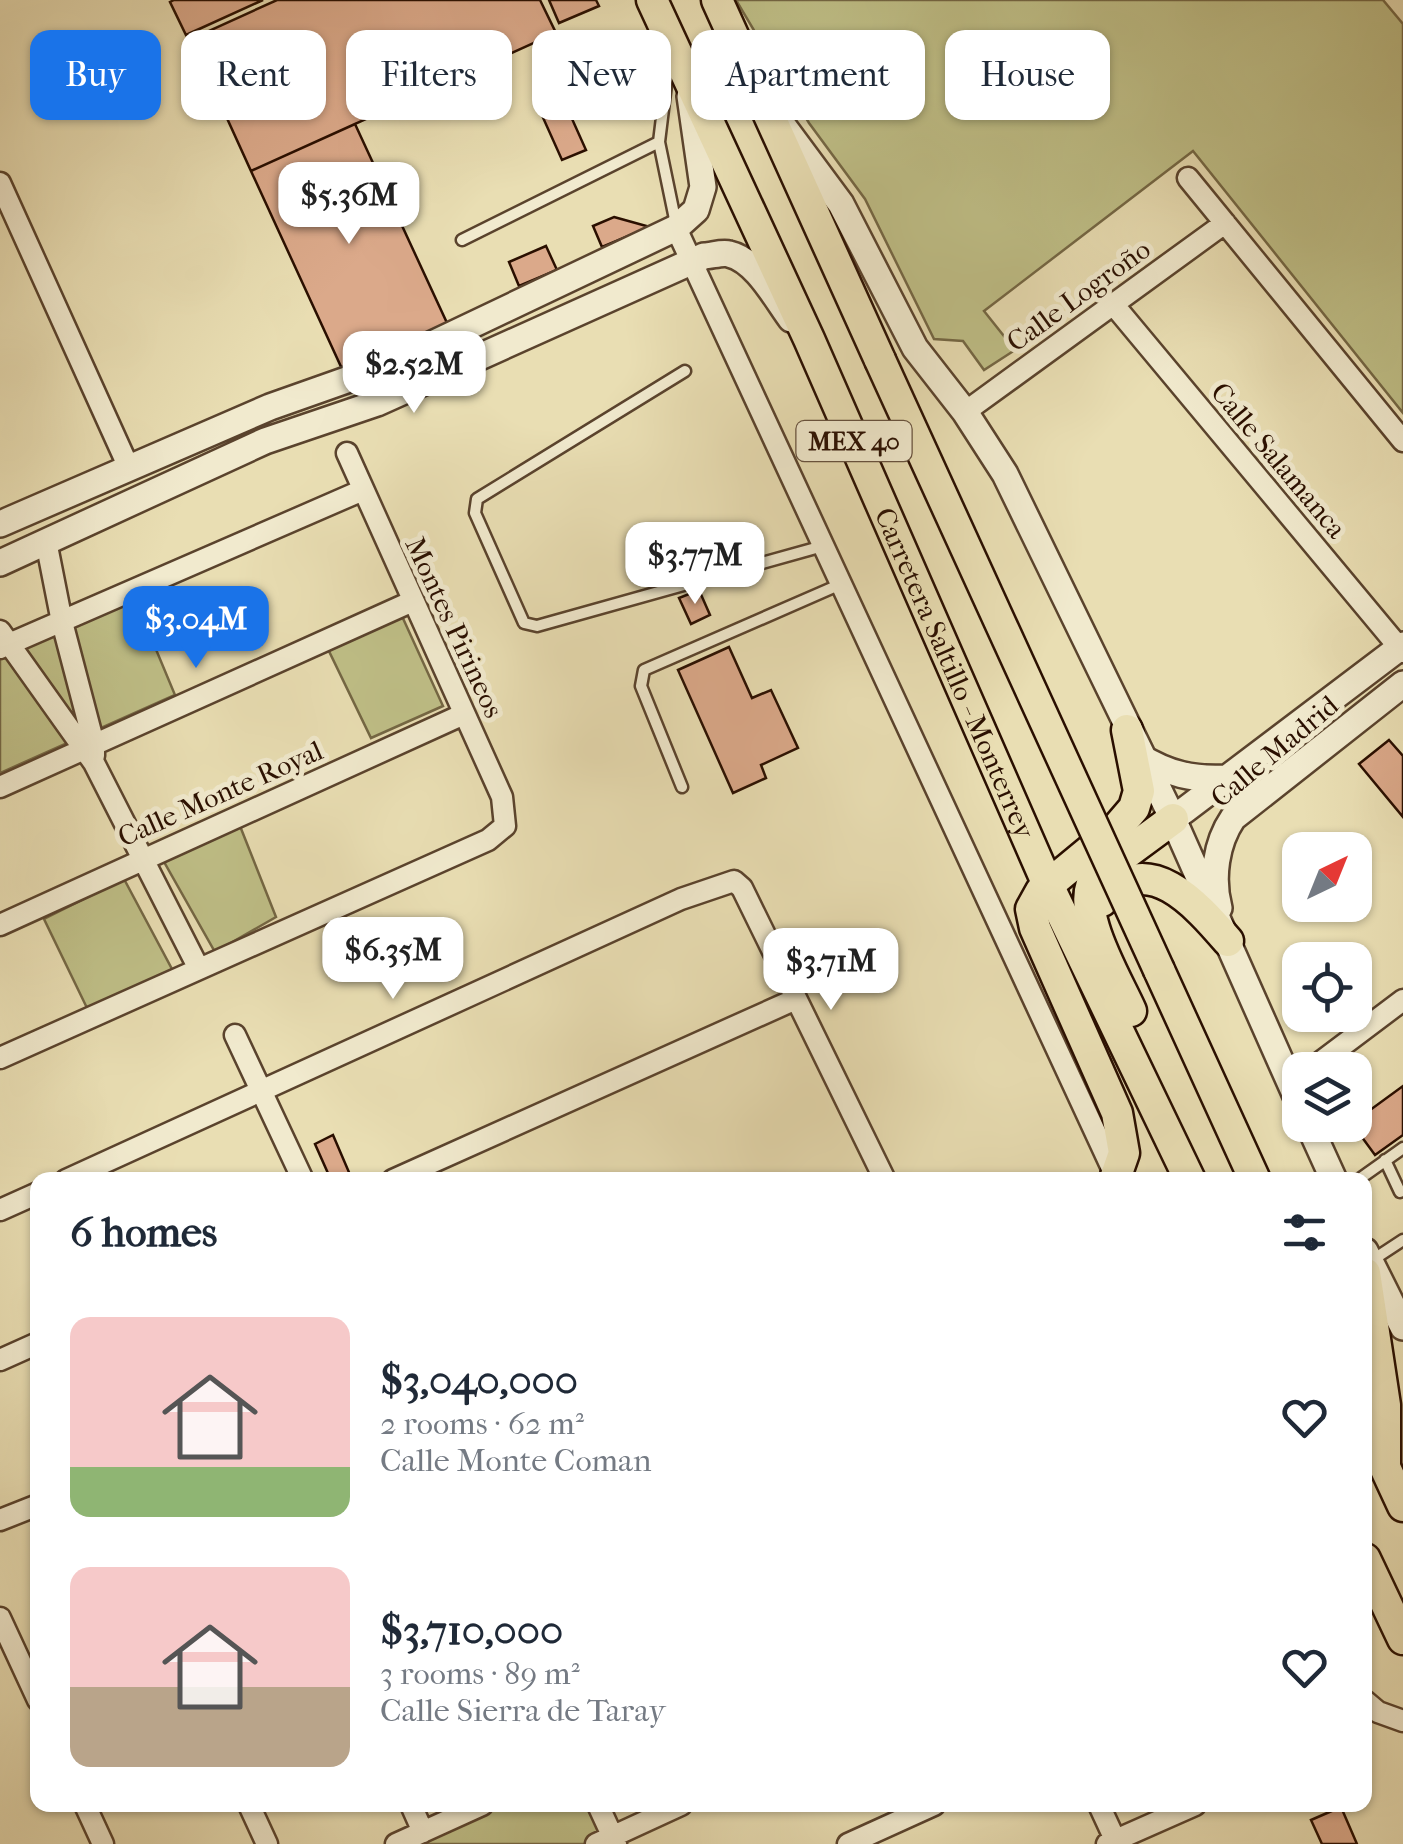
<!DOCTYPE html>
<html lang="en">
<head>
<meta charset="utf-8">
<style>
	body { margin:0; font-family:"IM FELL French Canon",serif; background:#f6f6f7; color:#1f2937; height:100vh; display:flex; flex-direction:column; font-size:38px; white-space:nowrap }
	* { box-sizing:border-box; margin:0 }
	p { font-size:32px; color:#747a83 }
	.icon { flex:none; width:55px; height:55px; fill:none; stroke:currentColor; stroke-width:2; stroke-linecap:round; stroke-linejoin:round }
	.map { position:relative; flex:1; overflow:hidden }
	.details { position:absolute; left:30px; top:1172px; width:1342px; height:640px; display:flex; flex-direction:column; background:#fff; border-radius:20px; box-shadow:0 2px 8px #0004 }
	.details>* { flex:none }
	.top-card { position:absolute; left:30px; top:30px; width:1345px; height:90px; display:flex; gap:20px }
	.needle { width:65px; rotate:43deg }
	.fabs { position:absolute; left:1282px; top:832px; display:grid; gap:20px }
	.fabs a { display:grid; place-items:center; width:90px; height:90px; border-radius:20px; background:#fff; box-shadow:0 2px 8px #0004; font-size:50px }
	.price { position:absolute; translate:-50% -85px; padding:0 22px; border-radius:20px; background:#fff; color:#222; font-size:32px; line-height:65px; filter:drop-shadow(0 2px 5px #0008) }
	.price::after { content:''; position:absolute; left:50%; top:60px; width:30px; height:22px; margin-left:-15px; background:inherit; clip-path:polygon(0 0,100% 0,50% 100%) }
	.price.on { background:#1a73e8; color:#fff }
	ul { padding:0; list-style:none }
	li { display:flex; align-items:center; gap:30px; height:250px; padding:0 40px }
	li span { display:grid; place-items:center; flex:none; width:280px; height:200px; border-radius:20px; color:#555 }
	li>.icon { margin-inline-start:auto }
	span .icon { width:120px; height:120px; fill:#fffc; stroke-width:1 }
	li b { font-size:42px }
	h2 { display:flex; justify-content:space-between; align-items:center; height:120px; padding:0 40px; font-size:42px }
	.pill { padding:0 35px; border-radius:20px; background:#fff; box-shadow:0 2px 8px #0004; font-size:35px; line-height:90px }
	.pill.on { background:#1a73e8; color:#fff }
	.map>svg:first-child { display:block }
</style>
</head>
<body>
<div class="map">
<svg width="1403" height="1844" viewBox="0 0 1403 1844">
	<rect width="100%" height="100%" fill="#e9deb3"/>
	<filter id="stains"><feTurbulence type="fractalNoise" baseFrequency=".002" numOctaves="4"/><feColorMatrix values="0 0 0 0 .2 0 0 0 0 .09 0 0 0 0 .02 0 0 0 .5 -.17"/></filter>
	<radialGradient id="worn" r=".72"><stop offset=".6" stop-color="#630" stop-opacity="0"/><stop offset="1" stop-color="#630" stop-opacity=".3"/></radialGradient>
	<path fill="#bfbf87" stroke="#746744" stroke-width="2.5" d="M736,0h647l20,24v389l-210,-262 -209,160 31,39 -31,20 -21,-29 -29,-2 -69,-140 -56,-76z
		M135,599l40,96 -175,78v-115z
		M401,614l42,92 -72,32 -44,-91z
		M240,826l36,91 -61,35 -52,-92z
		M124,879l49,92 -86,37 -43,-89z
		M473,1805h130l-3,39h-211z"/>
	<path fill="#dba98a" stroke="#2a0f00" stroke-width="2.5" d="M174,0h89l-77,35 -16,-33z
		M277,0h263l16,33 -305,138 -60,-132z
		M549,0h47l3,6 -40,17z
		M560,92l26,58 -24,10 -26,-58z
		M355,124l92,199 -104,48 -92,-200z
		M614,217l36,10 -48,20 -9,-21z
		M546,246l11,24 -38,16 -10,-24z
		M699,590l11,25 -19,9 -12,-26z
		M729,647l23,51 19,-8 27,58 -37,17 5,13 -33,15 -55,-123z
		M1389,740l14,16v61l-44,-53z
		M1403,1086v49l-28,20 -22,-30 2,-4z
		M333,1135l18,42 -8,3h-12l-16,-36z
		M1341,1807l16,37h-35l-11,-24z"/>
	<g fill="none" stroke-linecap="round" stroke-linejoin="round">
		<g stroke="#5a432d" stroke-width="15">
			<path id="service" d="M659,142l17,82
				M462,240l197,-98 10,-82
				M685,371l-208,128 -2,14 49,110 13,3 286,-80
				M682,787l-41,-101 3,-16 197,-86
				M1385,1160l15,32
				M1358,1180l45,-32
				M1371,1261l32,-21"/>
		</g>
		<g stroke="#5a432d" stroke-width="25">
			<path id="minor" d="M1188,178l215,263
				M0,183l129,285
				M676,228l441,951
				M1113,304l290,348
				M965,412l260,-189
				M46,541l16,81 32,122v12
				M0,631l94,132 105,206
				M0,648l363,-158
				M0,787l413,-186
				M0,925l464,-211
				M235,1035l68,145
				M0,1058l488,-218 17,-14 -3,-29 -155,-344
				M1310,1070l93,-70
				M66,1180l615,-281 53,-18 8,7 143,292
				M393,1180l403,-181
				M0,1210l38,-17
				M0,1360l38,-17
				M0,1520l38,-15
				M0,1618l38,82
				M1365,1701l13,11 25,9
				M85,1805l18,39
				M249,1805l18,39
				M411,1805l12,27
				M598,1805l18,39
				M1099,1805l18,39
				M396,1844l86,-39
				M596,1844l85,-39
				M848,1844l86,-39
				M1107,1844l88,-39"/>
		</g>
		<g stroke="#5a432d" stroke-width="30">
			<path id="tertiary" d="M778,119l63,85 74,144 50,64 40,62 168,345 127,286
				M0,524l270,-117 116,-41 290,-138 20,-18 7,-23 -13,-91
				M0,563l265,-122 112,-38 327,-147c7,0 18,-4 25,-2 27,6 47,45 62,65
				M1139,756c29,18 54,24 88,22
				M1173,819l230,-174
				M1219,908c-8,-30 -3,-65 14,-90l170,-134
				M1309,1125l25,55
				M1365,1251l38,76"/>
		</g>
		<g stroke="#2a0f00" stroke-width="35">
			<g id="primary">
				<path id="s1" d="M652,0l157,339 239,546 142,295"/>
				<path d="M717,0l163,360"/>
				<path d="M1102,901c45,-54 95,4 126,40"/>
				<path d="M1159,970l96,210"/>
				<path d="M1131,1011c-14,-32 -60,-106 -34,-136l76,-56"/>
				<path d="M1116,1176l8,-23 -7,-40 -82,-185 -4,-19 10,-18 75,-62 18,-21 5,-17 -12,-61"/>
				<path d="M1365,1273l20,132v61"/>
				<path d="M1377,1450l26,56"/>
				<path d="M1365,1559l38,80"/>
			</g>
		</g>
		<use href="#service" stroke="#f1eace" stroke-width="10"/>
		<use href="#minor" stroke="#f1eace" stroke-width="20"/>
		<use href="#tertiary" stroke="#f1eace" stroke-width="25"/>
		<use href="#primary" stroke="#e9deb3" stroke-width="30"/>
		<g stroke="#2a0f00" stroke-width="35" stroke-linecap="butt">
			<path id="primary-bridge" d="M880,360l279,610"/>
		</g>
		<use href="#primary-bridge" stroke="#e9deb3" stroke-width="30"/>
	</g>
	<g text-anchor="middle" stroke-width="10" stroke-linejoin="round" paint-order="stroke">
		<rect fill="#f1eace" stroke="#66513e" stroke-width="2.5" x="796.5" y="421" width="115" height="40" rx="8"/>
		<g font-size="25" font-weight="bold" fill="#2a0f00">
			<text x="854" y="450">MEX 40</text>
		</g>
		<g font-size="28" fill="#2a0f00" stroke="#f1eace">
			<text transform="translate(1078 295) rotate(-36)" y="10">Calle Logroño</text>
			<text transform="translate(1279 460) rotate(50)" y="10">Calle Salamanca</text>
			<text transform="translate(455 627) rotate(65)" y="10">Montes Pirineos</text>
			<text dy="10" stroke="none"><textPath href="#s1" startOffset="738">Carretera Saltillo - Monterrey</textPath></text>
			<text transform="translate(1274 751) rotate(-40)" y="10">Calle Madrid</text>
			<text transform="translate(220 793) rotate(-24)" y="10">Calle Monte Royal</text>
		</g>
	</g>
	<rect width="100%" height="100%" filter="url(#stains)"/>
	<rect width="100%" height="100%" fill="url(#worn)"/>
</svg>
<div class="fabs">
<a><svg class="needle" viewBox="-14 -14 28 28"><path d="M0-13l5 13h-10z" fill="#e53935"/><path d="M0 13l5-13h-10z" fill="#747a83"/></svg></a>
<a><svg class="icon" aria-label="locate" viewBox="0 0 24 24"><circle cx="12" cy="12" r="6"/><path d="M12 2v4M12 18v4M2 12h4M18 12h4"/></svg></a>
<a><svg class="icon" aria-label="layers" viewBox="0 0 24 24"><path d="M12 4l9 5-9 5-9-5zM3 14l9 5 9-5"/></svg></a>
</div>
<b class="price" style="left:349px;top:247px">$5.36M</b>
<b class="price" style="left:414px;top:416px">$2.52M</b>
<b class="price" style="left:695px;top:607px">$3.77M</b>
<b class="price on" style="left:196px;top:671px">$3.04M</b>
<b class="price" style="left:393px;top:1002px">$6.35M</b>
<b class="price" style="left:831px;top:1013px">$3.71M</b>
<div class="top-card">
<a class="pill on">Buy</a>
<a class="pill">Rent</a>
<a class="pill">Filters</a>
<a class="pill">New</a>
<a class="pill">Apartment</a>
<a class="pill">House</a>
</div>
<section class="details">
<h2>6 homes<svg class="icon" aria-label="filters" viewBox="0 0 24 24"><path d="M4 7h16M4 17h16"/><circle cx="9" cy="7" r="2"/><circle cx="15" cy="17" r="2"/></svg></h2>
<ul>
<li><span style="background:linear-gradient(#f6c9c9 75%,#8fb573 0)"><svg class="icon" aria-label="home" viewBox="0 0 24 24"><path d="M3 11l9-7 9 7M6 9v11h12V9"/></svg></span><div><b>$3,040,000</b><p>2 rooms · 62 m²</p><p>Calle Monte Coman</p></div><svg class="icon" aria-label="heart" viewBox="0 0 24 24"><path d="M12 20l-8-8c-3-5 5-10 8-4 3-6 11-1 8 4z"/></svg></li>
<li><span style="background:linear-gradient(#f6c9c9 60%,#b9a48a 0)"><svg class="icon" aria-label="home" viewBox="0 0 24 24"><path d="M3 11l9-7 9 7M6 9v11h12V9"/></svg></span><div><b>$3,710,000</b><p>3 rooms · 89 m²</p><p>Calle Sierra de Taray</p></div><svg class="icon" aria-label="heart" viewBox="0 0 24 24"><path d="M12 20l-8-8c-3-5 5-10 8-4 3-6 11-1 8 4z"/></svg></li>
</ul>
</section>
</div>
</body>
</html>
